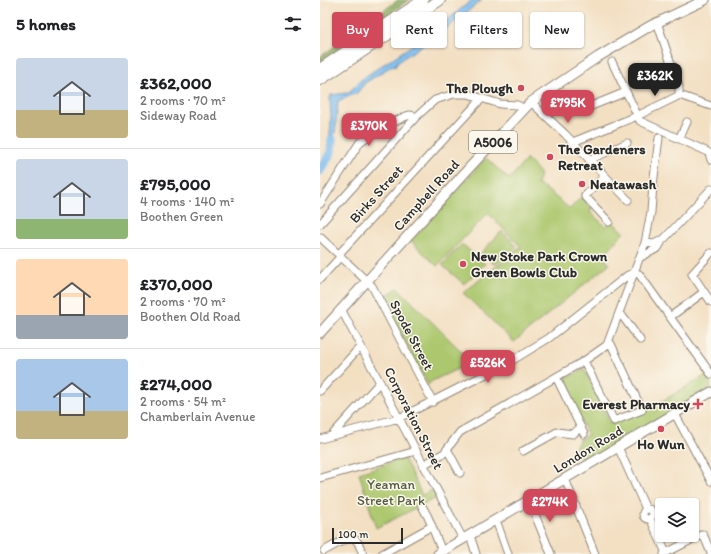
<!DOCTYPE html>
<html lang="en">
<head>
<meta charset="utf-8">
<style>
	body { margin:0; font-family:Itim,sans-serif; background:#f2f2f2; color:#202124; height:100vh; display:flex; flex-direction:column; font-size:15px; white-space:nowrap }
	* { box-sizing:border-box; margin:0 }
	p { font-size:13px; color:#757577 }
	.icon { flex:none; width:22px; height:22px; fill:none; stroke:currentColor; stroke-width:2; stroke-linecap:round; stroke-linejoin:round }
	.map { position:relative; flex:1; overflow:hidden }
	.sheet { display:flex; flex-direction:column; background:#fff; width:320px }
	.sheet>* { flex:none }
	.guide { position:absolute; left:12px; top:12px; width:319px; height:36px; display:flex; gap:8px }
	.tools { position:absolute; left:335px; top:498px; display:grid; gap:8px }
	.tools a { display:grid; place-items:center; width:44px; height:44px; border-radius:4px; background:#fff; box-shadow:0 1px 3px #0004; font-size:20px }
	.scale { position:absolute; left:12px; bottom:10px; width:71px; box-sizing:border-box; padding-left:4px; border:2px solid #2b2b2b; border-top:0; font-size:11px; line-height:14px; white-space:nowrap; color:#2b2b2b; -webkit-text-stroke:3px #fbf7ec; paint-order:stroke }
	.price { position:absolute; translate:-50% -34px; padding:0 9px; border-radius:8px; background:#d1495b; color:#fff; font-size:13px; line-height:26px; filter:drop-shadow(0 1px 2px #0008) }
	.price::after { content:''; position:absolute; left:50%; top:24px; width:12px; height:9px; margin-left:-6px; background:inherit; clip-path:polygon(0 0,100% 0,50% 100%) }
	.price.current { background:#222; color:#fff }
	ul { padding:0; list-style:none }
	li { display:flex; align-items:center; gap:12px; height:100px; padding:0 16px }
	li+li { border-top:1px solid #e0e0e0 }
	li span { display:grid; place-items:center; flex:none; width:112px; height:80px; border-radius:4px; color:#555 }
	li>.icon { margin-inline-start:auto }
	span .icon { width:48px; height:48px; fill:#fffc; stroke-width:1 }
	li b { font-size:17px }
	h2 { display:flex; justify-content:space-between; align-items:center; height:48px; padding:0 16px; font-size:17px }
	.pill { padding:0 14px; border-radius:4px; background:#fff; box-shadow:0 1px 3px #0004; font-size:14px; line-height:36px }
	.pill.current { background:#d1495b; color:#fff }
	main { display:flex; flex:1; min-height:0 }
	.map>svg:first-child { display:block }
</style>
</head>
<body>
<main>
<section class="sheet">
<h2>5 homes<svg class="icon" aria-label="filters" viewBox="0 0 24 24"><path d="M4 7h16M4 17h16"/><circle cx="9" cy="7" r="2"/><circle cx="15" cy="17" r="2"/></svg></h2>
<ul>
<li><span style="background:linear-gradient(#c9d6e8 65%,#c2b280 0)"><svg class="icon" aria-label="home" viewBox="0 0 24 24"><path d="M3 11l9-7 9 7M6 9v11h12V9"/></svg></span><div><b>£362,000</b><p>2 rooms · 70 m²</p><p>Sideway Road</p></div></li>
<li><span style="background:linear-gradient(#c9d6e8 75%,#8fb573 0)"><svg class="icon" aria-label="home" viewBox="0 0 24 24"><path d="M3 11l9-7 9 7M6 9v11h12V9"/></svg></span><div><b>£795,000</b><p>4 rooms · 140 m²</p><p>Boothen Green</p></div></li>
<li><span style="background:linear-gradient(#ffd9b3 70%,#9aa5b1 0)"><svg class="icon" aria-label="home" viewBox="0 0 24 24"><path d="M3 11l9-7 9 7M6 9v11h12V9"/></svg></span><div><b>£370,000</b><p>2 rooms · 70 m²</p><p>Boothen Old Road</p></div></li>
<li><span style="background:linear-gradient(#a9c7e8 65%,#c2b280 0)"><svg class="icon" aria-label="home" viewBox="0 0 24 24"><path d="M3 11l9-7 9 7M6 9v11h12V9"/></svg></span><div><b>£274,000</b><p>2 rooms · 54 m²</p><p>Chamberlain Avenue</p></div></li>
</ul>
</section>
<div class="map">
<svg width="391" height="554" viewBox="0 0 391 554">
	<rect width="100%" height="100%" fill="#fbf7ec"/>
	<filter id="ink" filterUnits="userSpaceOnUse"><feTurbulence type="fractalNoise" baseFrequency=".025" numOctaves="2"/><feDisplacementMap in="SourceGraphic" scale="8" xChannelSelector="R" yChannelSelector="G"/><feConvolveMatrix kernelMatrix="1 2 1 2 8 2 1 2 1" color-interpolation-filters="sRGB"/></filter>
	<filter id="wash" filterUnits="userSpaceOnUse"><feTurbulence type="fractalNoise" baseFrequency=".012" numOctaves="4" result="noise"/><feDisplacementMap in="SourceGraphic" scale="16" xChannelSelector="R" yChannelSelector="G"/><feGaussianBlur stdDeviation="0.9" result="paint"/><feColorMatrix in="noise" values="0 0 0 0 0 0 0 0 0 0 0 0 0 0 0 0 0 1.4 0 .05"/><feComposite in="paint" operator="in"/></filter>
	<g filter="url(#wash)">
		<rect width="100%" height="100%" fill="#f3dfc2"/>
		<path fill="#acc76d" stroke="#6c794c" d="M166,158l23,21 18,-20 13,14 -3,12 5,1 28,23 11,-12 11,11 -2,4 16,15 5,-6 13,11 -21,24 6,8 -95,78 -51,-49 58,-46 -33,-34 -51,53 -26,-25z
			M182,231l15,16 -22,18 -14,-12z
			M142,244l23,20 -21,20 -22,-19z
			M78,288l74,74 -40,19 -4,4 -46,-87z
			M264,369l26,54 49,-20 47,-28 5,9v4l-126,76 -10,-16 5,-9 8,-4 -27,-54z
			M84,458l18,37 10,-5 4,8 -60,30 -17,-55z"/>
		<path fill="#89ac60" stroke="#5a6c46" d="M78,0h11l-89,62v-5z"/>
		<path fill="#7bbdf0" stroke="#53748e" d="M152,0h10l-44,35 -42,28v3l-1,1 -2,-2 -28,18 -8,10 -19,8 -2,26 -2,10v15l-5,-2 2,-32 -1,-19 1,-4 16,-2 3,-2 13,-13 72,-48z"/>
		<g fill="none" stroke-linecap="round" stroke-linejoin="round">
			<path stroke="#7bbdf0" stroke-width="9" d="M0,171l11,-19 1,-13"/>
		</g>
	</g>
	<g filter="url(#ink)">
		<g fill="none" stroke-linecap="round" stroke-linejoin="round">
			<g stroke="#8f8576" stroke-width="9">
				<path id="minor" d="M292,62l28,59 66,30 3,2 2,7
					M359,95l32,11
					M211,102l34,32 63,66
					M251,102l6,5 7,2 42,-17
					M359,139l8,-17
					M253,142l64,-26 39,-19 3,-2v-8l-22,-65
					M269,160l38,-17
					M285,176l-20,20 24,26
					M0,204l40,-62c8,-6 41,-25 50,-27 3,0 4,1 6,2
					M0,224l96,-107 19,-17 19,-6h14l32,10 17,1 8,4
					M0,237l52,49 61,116
					M325,243l9,1 10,-5 47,-50
					M391,253l-19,21 19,28
					M19,254l143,-156
					M321,257l17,-9 3,-5
					M314,272l5,2 72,100
					M0,279l21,-23
					M21,309l122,230
					M299,314l4,3 17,23
					M350,317l34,-25
					M264,361l30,60 28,-11 -31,-66 -2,-2
					M236,377l28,57
					M0,391l41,-45
					M355,414l36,67
					M12,435l48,-53
					M0,439l79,-21 109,-55 41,-25 79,-63 6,-1
					M298,447l28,62
					M127,449l13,24
					M203,451l34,-19 16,2 8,-7
					M103,465l21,-12 16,-21 124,-71 23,-16 38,-102 6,-31 2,-27 6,-47
					M0,478l96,-27
					M245,479l30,75
					M209,500l22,54
					M102,506l6,11 15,37
					M323 514a5 5 0 1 1 10 0a5 5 0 1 1-10 0Z
					M330,518l16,35
					M176,520l12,34
					M150,535l6,19
					M4,551c6,-3 26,-16 32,-11 3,3 5,10 7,14
					M62,554l50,-28
					M344,554l39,-20 8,19"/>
			</g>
			<g stroke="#8f8576" stroke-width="11">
				<path id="major" d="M0,333l150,-166 61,-65 67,-45 52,-31 55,-26
					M118,554l273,-162"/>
			</g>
			<g stroke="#8f8576" stroke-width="12">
				<path id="highway" d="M0,69l103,-69
					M0,80l120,-80"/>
			</g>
			<use href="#minor" stroke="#fff" stroke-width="7"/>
			<use href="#major" stroke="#fff" stroke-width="9"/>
			<use href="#highway" stroke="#fff" stroke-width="10"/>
		</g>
	</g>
	<g fill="#d1495b" stroke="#fbf7ec" stroke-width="1.5">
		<circle cx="201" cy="88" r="4"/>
		<circle cx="230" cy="157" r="4"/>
		<circle cx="262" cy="184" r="4"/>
		<circle cx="143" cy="264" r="4"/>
		<path d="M376 398h4v4h4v4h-4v4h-4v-4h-4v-4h4z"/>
		<circle cx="341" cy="429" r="4"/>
	</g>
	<g text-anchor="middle" stroke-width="3" stroke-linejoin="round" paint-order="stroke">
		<rect fill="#fbf7ec" stroke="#696865" stroke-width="1" x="149" y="131" width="48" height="22" rx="3"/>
		<g font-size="13" font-weight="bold" fill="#2b2b2b">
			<text x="173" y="147">A5006</text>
		</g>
		<g font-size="14" font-weight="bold" fill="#2b2b2b" stroke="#fbf7ec" text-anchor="start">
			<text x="193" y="93" text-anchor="end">The Plough</text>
			<text x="238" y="154">The Gardeners<tspan x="238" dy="16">Retreat</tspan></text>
			<text x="270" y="189">Neatawash</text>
			<text x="151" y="261">New Stoke Park Crown<tspan x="151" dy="16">Green Bowls Club</tspan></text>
			<text x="370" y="409" text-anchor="end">Everest Pharmacy</text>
			<text x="341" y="449" text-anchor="middle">Ho Wun</text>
		</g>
		<g font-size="14" fill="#2b2b2b" stroke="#fbf7ec">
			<text transform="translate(56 194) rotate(-48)" y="5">Birks Street</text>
			<text transform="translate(106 195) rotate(-48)" y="5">Campbell Road</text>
			<text transform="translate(92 335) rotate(62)" y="5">Spode Street</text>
			<text transform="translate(94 418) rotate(63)" y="5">Corporation Street</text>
			<text transform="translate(268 449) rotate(-31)" y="5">London Road</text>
		</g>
		<g font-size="14" fill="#525a3f" stroke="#fbf7ec">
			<text x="71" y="489">Yeaman<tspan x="71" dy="16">Street Park</tspan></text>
		</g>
	</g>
</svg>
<div class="tools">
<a><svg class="icon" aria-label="layers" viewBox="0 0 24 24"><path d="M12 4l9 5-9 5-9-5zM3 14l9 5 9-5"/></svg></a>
</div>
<div class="scale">100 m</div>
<b class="price current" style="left:335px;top:97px">£362K</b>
<b class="price" style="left:248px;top:124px">£795K</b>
<b class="price" style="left:49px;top:147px">£370K</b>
<b class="price" style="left:168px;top:384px">£526K</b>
<b class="price" style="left:230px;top:523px">£274K</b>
<div class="guide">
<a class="pill current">Buy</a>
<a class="pill">Rent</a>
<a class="pill">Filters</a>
<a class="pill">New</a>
</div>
</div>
</main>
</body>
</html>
